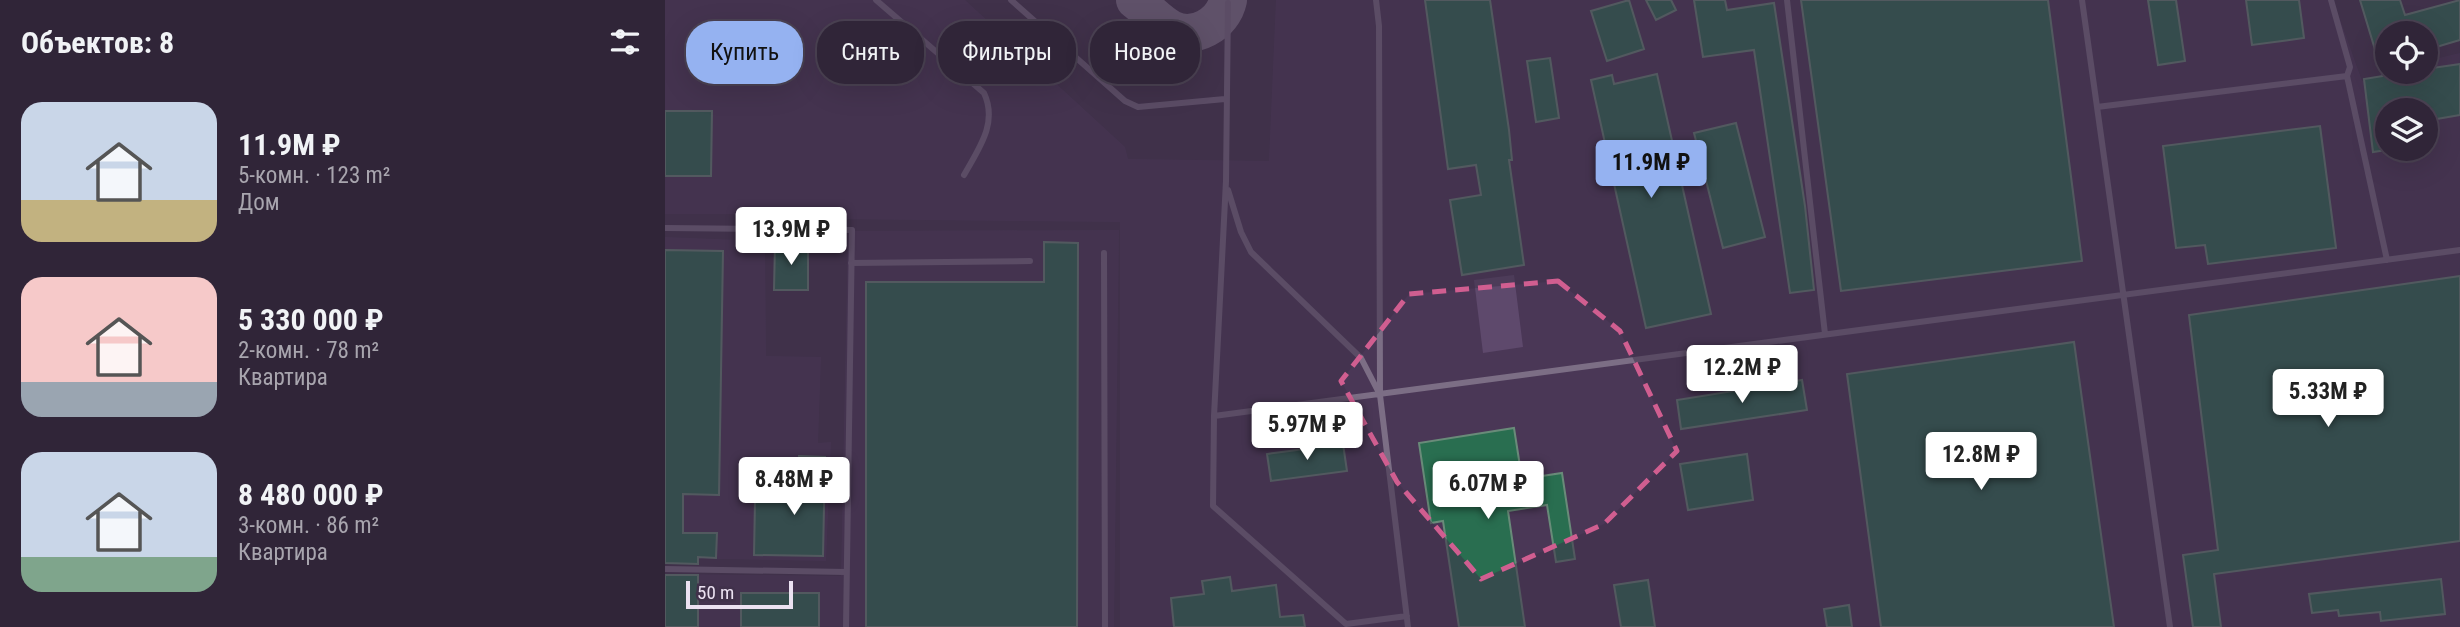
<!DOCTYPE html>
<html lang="ru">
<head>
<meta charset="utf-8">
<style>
	body { margin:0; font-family:"Roboto Condensed",sans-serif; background:#3c3143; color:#f1f3f6; height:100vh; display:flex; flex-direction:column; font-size:26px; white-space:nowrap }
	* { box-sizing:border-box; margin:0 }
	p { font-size:23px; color:#a8a5ae }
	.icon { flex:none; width:38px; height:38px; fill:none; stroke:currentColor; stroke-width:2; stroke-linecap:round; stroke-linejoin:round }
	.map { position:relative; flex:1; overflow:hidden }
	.side { display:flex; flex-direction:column; background:#302538; width:665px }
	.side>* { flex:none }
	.top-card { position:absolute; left:21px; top:21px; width:665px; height:63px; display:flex; gap:14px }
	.tools { position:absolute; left:1710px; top:21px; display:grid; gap:14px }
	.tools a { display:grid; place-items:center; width:63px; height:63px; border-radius:50%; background:#302538; box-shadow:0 7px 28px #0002,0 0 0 2px #4b4253; font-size:35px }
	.scale { position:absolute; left:21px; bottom:18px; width:107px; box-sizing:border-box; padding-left:7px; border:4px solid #ebe1f1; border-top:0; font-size:19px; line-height:24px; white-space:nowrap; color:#ebe1f1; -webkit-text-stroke:5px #40314a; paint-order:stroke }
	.price { position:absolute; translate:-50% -60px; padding:0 16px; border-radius:7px; background:#fff; color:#222; font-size:23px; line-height:46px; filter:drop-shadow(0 2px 4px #0008) }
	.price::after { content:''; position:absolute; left:50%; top:42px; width:21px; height:16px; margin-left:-10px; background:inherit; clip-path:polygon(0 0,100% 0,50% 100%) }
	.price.current { background:#95b2f1; color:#111 }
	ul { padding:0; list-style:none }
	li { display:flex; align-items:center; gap:21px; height:175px; padding:0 21px }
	li span { display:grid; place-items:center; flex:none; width:196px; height:140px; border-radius:21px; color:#555 }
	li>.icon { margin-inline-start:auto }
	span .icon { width:84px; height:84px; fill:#fffc; stroke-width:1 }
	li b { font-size:30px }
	h2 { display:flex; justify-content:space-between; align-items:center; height:84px; padding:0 21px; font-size:30px }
	.chip { padding:0 24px; border-radius:28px; background:#302538; box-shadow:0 7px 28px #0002,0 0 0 2px #4b4253; font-size:24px; line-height:63px }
	.chip.current { background:#95b2f1; color:#111 }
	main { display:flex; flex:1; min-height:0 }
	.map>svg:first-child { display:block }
</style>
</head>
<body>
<main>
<section class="side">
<h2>Объектов: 8<svg class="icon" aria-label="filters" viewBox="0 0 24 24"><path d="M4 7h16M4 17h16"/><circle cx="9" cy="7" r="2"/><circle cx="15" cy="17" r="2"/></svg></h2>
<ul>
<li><span style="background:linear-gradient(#c9d6e8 70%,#c2b280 0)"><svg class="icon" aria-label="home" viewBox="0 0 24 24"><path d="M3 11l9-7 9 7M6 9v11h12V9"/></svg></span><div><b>11.9M ₽</b><p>5-комн. · 123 m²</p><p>Дом</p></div></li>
<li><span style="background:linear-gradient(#f6c9c9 75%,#9aa5b1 0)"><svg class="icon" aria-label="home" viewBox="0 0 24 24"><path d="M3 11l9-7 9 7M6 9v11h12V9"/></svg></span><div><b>5 330 000 ₽</b><p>2-комн. · 78 m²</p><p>Квартира</p></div></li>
<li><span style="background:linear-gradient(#c9d6e8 75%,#7fa58c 0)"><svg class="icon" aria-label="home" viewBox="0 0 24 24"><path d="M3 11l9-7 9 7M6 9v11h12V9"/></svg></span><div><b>8 480 000 ₽</b><p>3-комн. · 86 m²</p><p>Квартира</p></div></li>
</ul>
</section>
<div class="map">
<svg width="1795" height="627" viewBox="0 0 1795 627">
	<rect width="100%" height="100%" fill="#40314a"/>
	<path fill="#4a3756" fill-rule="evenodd" d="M0,0h300l160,147 3,12 141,2 7,-161h1057l29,81 30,-9h33l1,-11 34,-8v574h-1340v-405l-375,-4 -1,-4h-79zM1722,110h38v39h-38z
		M454,230l-5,397h-449v-53l176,2 7,-345z
		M0,237l100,4 1,115 55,1 -3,86 13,-1 -5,119 -161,-3z"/>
	<path fill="#5e496c" d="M849,275l9,72 -40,6 -9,-73z"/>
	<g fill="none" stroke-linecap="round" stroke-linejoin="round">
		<path stroke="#86788e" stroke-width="38" d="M470,0c12,9 23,22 36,29 23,12 52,-5 57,-29"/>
	</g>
	<path fill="#296e50" stroke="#698b79" stroke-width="2" d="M760,0h65l19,130 3,30h-3l15,105 -62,10 -12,-75 31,-5 -5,-30 -28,4z
		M964,0l15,49 -37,12 -16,-50z
		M981,0h25l5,10 -20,10z
		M1029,0h31l2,10 47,-7 31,203 9,84 -24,3 -36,-243 -51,7z
		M1136,0h247l34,261 -241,30z
		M1483,0h28l9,61 -27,4z
		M1581,0h53l5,38 -52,7z
		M1695,0h40l5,15 55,-15v40l-27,8 -4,-15h-42v42l38,-3v-3l35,-5v51l-35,6v-11h-38v40l-14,2 -9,-73 19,-3z
		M885,58l9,60 -23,4 -9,-61z
		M992,74l54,240 -65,14 -55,-248 21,-5 2,9z
		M0,111h47l-1,65h-46z
		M1071,123l29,114 -42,11 -29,-115z
		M1655,126l16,122 -128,16 -3,-19 -29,3 -13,-102z
		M379,242l34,1 -1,384h-211v-345h178z
		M110,243h33v47h-34z
		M0,250l58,1 -4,244 -36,-1v39h34l-1,25 -18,-1v7l-33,-1z
		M1795,276v265l-246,33 7,53h-28l-10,-72 35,-5 -29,-235z
		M1409,342l40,285h-233l-34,-253z
		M1137,380l5,30 -126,19 -4,-29z
		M849,428l8,51 40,-6 13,86 -19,3 -9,-57 -39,6 17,116h-66l-16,-106 -12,2 -12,-80z
		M678,444l4,27 -76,10 -4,-27z
		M1082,454l6,46 -65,10 -8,-46z
		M134,456l26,1 -2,99 -69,-1 1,-54 44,1z
		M0,575h33v52h-33z
		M565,577l2,14 44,-6 4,32 23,-2 2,12h-131l-3,-29 33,-4 -2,-13z
		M1776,579l4,35 -64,7 -1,-9 -41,4 -1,-6 -26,3 -3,-19z
		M983,580l7,47h-34l-7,-42z
		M76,593h78v34h-78z
		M1184,605l3,22h-25l-3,-18z"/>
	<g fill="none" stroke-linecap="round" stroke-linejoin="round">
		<path stroke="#7c6e85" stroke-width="6" d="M211,0l108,93c14,30 -5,55 -20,82
			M346,0l114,101 13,6 87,-8
			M711,0l3,26 1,369 28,232
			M1122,0l38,334
			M1417,0l88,627
			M563,3l-2,178 -12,235 -1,90 133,118 61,-8
			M1682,76l40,184
			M1432,107l250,-31 3,-9 -19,-67
			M563,190l13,42 10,20 110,106 18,35
			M0,228l187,2 -6,397
			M439,253l1,374
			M186,263l179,-2
			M549,416l1246,-166
			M0,569l181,3"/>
	</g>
	<path d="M0 0H1795V627H0ZM893,281l62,50 57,120 -73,73 -123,55 -84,-97 -56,-101 68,-87z" fill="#40314a" fill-opacity=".55" fill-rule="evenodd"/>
	<path fill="none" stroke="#d05e90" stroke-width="5" stroke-dasharray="14 9" stroke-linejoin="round" d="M893,281l62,50 57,120 -73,73 -123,55 -84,-97 -56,-101 68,-87z"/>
</svg>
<div class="tools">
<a><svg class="icon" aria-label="locate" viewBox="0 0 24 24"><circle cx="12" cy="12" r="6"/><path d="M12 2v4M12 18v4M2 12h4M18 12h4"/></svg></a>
<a><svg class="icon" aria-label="layers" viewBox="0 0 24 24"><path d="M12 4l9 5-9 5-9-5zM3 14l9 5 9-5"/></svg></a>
</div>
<div class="scale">50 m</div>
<b class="price current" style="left:986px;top:200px">11.9M ₽</b>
<b class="price" style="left:126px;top:267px">13.9M ₽</b>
<b class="price" style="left:1077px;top:405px">12.2M ₽</b>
<b class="price" style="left:1663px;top:429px">5.33M ₽</b>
<b class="price" style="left:642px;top:462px">5.97M ₽</b>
<b class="price" style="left:1316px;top:492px">12.8M ₽</b>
<b class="price" style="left:129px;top:517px">8.48M ₽</b>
<b class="price" style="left:823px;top:521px">6.07M ₽</b>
<div class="top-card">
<a class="chip current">Купить</a>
<a class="chip">Снять</a>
<a class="chip">Фильтры</a>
<a class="chip">Новое</a>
</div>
</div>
</main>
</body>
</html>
